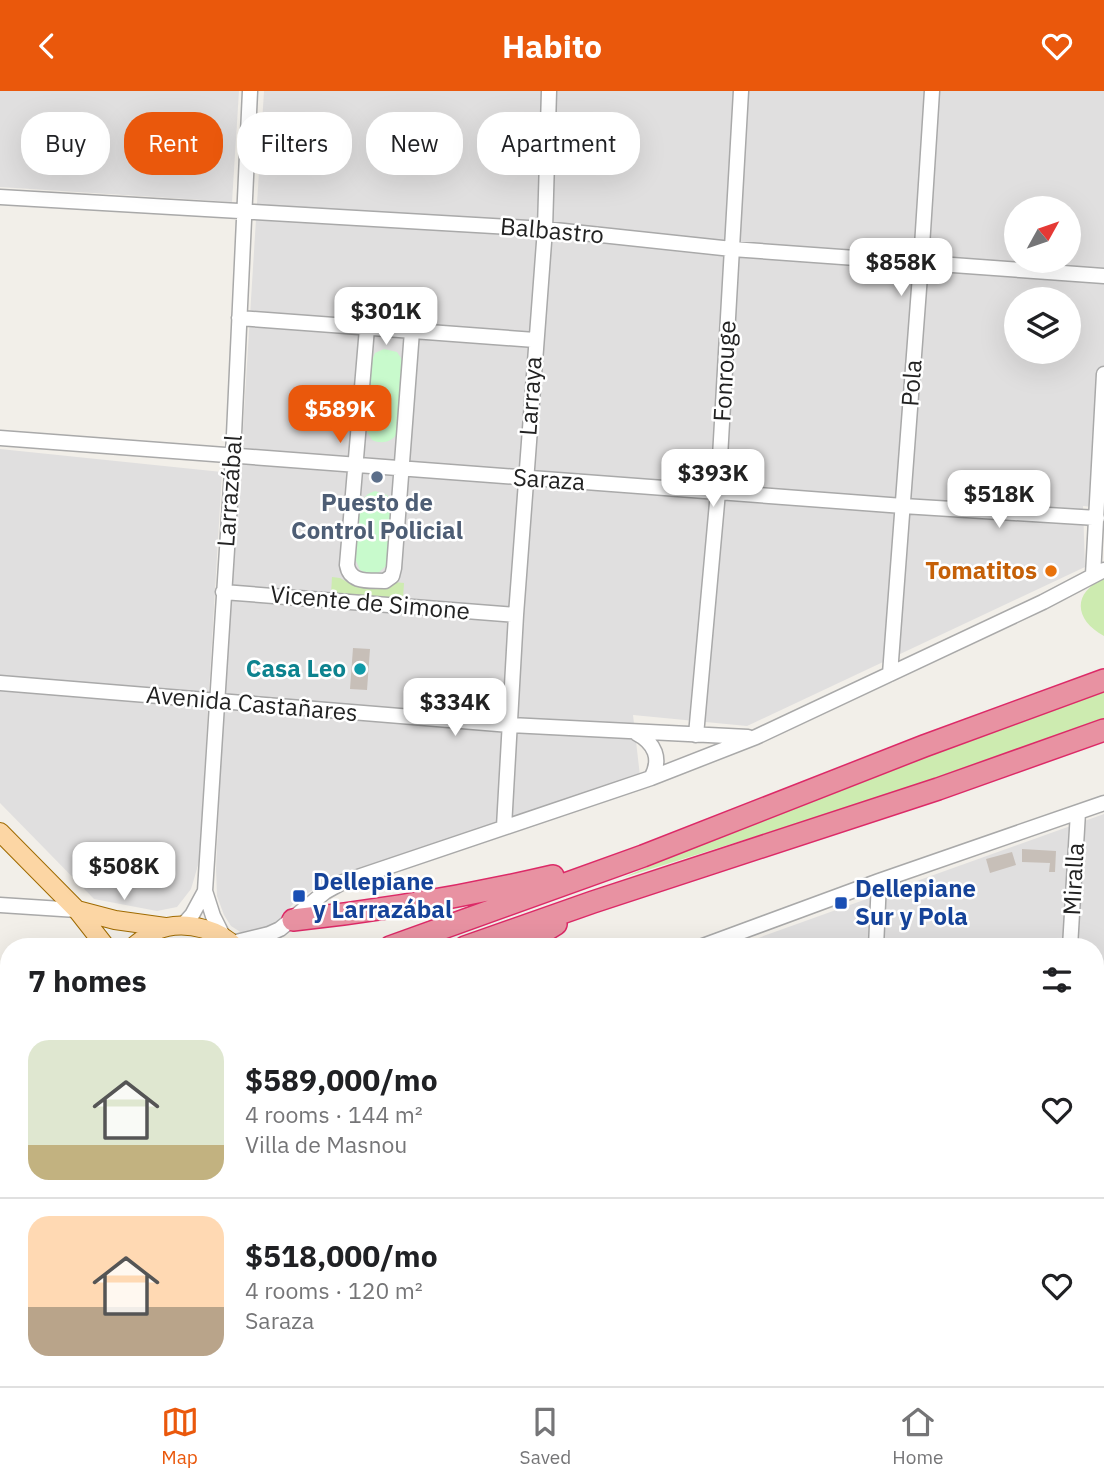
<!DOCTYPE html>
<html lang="en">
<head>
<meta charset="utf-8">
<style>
	body { margin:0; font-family:"IBM Plex Sans",sans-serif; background:#f6f6f6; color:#202124; height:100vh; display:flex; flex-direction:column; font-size:26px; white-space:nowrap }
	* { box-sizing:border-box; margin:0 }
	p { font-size:23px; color:#757577 }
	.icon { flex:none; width:38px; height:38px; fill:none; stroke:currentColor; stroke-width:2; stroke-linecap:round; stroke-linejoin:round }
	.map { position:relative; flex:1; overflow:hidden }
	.panel { position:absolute; left:0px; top:847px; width:1104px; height:448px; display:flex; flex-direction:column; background:#fff; border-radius:28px 28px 0 0; box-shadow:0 7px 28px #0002 }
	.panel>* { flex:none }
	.guide { position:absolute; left:21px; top:21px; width:700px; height:63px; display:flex; gap:14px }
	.needle { width:46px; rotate:50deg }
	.buttons { position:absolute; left:1004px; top:105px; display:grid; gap:14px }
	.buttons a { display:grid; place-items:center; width:77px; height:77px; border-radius:50%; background:#fff; box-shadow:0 7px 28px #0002; font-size:35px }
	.price { position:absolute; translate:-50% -60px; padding:0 16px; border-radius:14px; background:#fff; color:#222; font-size:23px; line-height:46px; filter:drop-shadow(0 2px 4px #0008) }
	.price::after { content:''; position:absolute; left:50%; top:42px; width:21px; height:16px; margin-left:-10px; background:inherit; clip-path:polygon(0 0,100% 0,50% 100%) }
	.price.on { background:#ea580c; color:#fff }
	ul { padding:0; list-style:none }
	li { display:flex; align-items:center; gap:21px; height:175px; padding:0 28px }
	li+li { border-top:2px solid #e0e0e0 }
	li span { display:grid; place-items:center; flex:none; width:196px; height:140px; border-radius:21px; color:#555 }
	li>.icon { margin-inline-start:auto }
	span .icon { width:84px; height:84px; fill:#fffc; stroke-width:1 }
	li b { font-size:30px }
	h2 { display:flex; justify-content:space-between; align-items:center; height:84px; padding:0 28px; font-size:30px }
	.chip { padding:0 24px; border-radius:28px; background:#fff; box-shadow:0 7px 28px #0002; font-size:24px; line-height:63px }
	.chip.on { background:#ea580c; color:#fff }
	header { display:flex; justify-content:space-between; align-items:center; height:91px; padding:0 28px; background:#ea580c; color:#fff; font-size:32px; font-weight:700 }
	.menu { display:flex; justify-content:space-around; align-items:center; height:98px; border-top:2px solid #e0e0e0; background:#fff; font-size:19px; color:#757577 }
	.menu a { display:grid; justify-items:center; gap:4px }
	.menu .on { color:#ea580c }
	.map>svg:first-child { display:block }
</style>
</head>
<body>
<header><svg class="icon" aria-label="back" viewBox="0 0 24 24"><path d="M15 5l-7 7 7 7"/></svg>Habito<svg class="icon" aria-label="heart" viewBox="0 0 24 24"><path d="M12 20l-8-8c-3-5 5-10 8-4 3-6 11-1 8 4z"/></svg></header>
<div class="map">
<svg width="1104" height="1295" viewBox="0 0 1104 1295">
	<rect width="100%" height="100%" fill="#f2efe9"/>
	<path fill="#e0dfdf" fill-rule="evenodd" d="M0,0h239l-7,111 -232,-15z
		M264,0h840v417l-21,-2 2,61 -338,159 -114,-11 7,61 -313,107 -19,10 -15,11 -21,24 -17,7 -13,-2 -11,-7 -7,-11 -7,-19 -1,-27 12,-270 12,-123zM1017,117h52v53h-52zM1017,208h52v53h-52z
		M0,358l222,23 -23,390 -8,27 -14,18 -20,4 -63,-12 -94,-96z
		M1104,723v572h-526l-9,-9h527v-430h-363z
		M9,1121v165h157v9h-166v-172z
		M199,1286h302l9,9h-312z"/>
	<path fill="#cdebb0" d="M332,486l8,1 11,6 34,3 9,-5 10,1 -1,16 -72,-5z
		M1104,487v58c-30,-16 -32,-43 0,-58z
		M1104,597v30l-225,80 -257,80 172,-73z"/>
	<path fill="#c8facc" d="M384,258l13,3 6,9c-1,14 -1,64 -6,73 -7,9 -16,10 -25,6l-7,-12 6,-65 4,-10z
		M375,400l12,4 7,11 -5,57 -12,11 -10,-1 -7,-3 -6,-14 4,-52 10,-10z"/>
	<path fill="#c7bfb8" d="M353,557l17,1 -3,41 -17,-1z
		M1022,758l34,2 -1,21h-6l1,-9 -28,-1z
		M1012,761l4,13 -26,8 -4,-14z"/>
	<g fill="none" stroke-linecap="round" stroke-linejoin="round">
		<g stroke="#a9a9a9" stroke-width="17">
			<path id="minor" d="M0,106l545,32 187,20 372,27
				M239,227l296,22
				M367,237l-20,237c3,19 23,15 38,16l7,-5 2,-8 18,-237
				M0,347l903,68 194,12
				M1093,484l11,-201
				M223,501l293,23
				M890,583l31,-412 11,-171
				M0,592l510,42 238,12
				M636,642c19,10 26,26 15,45
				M696,644l22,-243 23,-401
				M504,736l12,-212 29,-386 4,-138
				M0,814l77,5
				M183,834l9,-10 13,-24
				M223,845l-10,-20 -8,-25 28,-435 17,-365
				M232,852l37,-9 11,-5 45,-37 18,-10 308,-104 105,-41 287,-135 61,-32
				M700,856l179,-66 225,-78
				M876,856l3,-66
				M1070,856l8,-135
				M0,900l9,-2
				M1096,975h8
				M0,1111l9,-2
				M0,1227h9
				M1096,1248h8
				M181,1295v-9
				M470,1295v-9
				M664,1295l1,-9
				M855,1295l1,-9
				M1045,1295l1,-9"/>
		</g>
		<g stroke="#a06b00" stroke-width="20">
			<path id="major" d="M0,741l77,78 29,37
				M77,819l38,10 50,7
				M133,856c10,-8 21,-18 34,-20 22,-5 53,3 68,20
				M523,1286l9,9
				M546,1286l9,9"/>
		</g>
		<g stroke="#dc2a67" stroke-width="24">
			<path id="highway" d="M293,829c87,-9 174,-24 260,-44
				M390,856l253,-91 281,-110 180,-66
				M465,856l128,-45 345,-113 166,-59
				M519,856l37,-23
				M0,946l9,-6
				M0,1002l9,-3
				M0,1023l9,-3
				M0,1068l9,-2"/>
		</g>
		<use href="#minor" stroke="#fff" stroke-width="14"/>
		<use href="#major" stroke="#fcd6a4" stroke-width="18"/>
		<use href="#highway" stroke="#e892a2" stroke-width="21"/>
	</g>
	<circle fill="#5c6f8a" stroke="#fff" stroke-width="2.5" cx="377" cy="386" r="7"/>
	<circle fill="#e8710a" stroke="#fff" stroke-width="2.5" cx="1051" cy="480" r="7"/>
	<circle fill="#0f9aa8" stroke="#fff" stroke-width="2.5" cx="360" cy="578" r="7"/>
	<g fill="#1a4fb4" stroke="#fff" stroke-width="2.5">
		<rect x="292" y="798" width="14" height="14" rx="3.5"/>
		<rect x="834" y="805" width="14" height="14" rx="3.5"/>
	</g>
	<g text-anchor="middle" stroke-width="5" stroke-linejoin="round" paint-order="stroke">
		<g font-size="24" fill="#222" stroke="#fff">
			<text transform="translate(552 140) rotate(5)" y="8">Balbastro</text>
			<text transform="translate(725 280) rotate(-87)" y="8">Fonrouge</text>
			<text transform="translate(912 292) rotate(-86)" y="8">Pola</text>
			<text transform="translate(531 305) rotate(-86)" y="8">Larraya</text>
			<text transform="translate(549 389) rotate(4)" y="8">Saraza</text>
			<text transform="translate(230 400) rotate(-86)" y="8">Larrazábal</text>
			<text transform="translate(370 512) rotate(5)" y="8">Vicente de Simone</text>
			<text transform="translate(252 613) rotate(5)" y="8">Avenida Castañares</text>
			<text transform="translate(1074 788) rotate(-87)" y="8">Miralla</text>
		</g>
		<g font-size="24" font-weight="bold" fill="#4e5e75" stroke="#fff">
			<text x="377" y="420">Puesto de<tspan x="377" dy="28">Control Policial</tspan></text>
		</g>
		<g font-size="24" font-weight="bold" fill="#c56008" stroke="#fff" text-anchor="end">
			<text x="1037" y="488">Tomatitos</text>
		</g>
		<g font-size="24" font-weight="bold" fill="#0d838f" stroke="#fff" text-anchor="end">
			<text x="346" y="586">Casa Leo</text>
		</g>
		<g font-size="24" font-weight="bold" fill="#164399" stroke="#fff" text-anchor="start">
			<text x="313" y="799">Dellepiane<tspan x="313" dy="28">y Larrazábal</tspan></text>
			<text x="855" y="806">Dellepiane<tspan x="855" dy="28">Sur y Pola</tspan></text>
		</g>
	</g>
</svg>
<div class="buttons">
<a><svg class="needle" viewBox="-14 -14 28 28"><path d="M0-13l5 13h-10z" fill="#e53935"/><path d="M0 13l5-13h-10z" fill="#757577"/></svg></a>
<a><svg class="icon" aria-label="layers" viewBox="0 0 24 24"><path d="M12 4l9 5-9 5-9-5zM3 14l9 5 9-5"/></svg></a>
</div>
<b class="price" style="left:901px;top:207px">$858K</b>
<b class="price" style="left:386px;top:256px">$301K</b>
<b class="price on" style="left:340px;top:354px">$589K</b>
<b class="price" style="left:713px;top:418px">$393K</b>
<b class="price" style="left:999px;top:439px">$518K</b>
<b class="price" style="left:455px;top:647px">$334K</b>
<b class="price" style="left:124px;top:811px">$508K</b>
<div class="guide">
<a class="chip">Buy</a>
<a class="chip on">Rent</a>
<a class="chip">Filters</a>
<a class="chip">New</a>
<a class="chip">Apartment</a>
</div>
<section class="panel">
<h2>7 homes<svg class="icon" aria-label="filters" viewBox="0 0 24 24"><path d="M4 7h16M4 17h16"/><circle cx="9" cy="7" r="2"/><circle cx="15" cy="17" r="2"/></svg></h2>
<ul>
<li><span style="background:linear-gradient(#dfe7d0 75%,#c2b280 0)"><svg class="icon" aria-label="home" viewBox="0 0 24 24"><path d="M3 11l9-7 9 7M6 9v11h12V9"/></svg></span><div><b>$589,000/mo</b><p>4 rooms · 144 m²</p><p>Villa de Masnou</p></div><svg class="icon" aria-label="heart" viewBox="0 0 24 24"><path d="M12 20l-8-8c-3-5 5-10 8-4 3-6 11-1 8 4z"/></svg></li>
<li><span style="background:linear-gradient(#ffd9b3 65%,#b9a48a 0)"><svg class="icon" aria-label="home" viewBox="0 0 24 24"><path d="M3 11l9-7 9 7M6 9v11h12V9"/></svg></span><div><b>$518,000/mo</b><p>4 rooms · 120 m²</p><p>Saraza</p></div><svg class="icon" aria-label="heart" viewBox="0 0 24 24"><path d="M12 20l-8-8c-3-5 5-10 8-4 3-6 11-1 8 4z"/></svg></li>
</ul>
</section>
</div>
<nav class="menu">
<a class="on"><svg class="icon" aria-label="map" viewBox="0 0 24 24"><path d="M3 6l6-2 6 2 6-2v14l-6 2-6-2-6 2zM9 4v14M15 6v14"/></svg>Map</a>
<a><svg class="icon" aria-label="saved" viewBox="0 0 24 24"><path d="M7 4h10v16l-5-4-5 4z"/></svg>Saved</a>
<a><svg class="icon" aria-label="home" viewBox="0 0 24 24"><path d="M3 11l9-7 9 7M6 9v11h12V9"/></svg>Home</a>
</nav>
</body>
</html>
